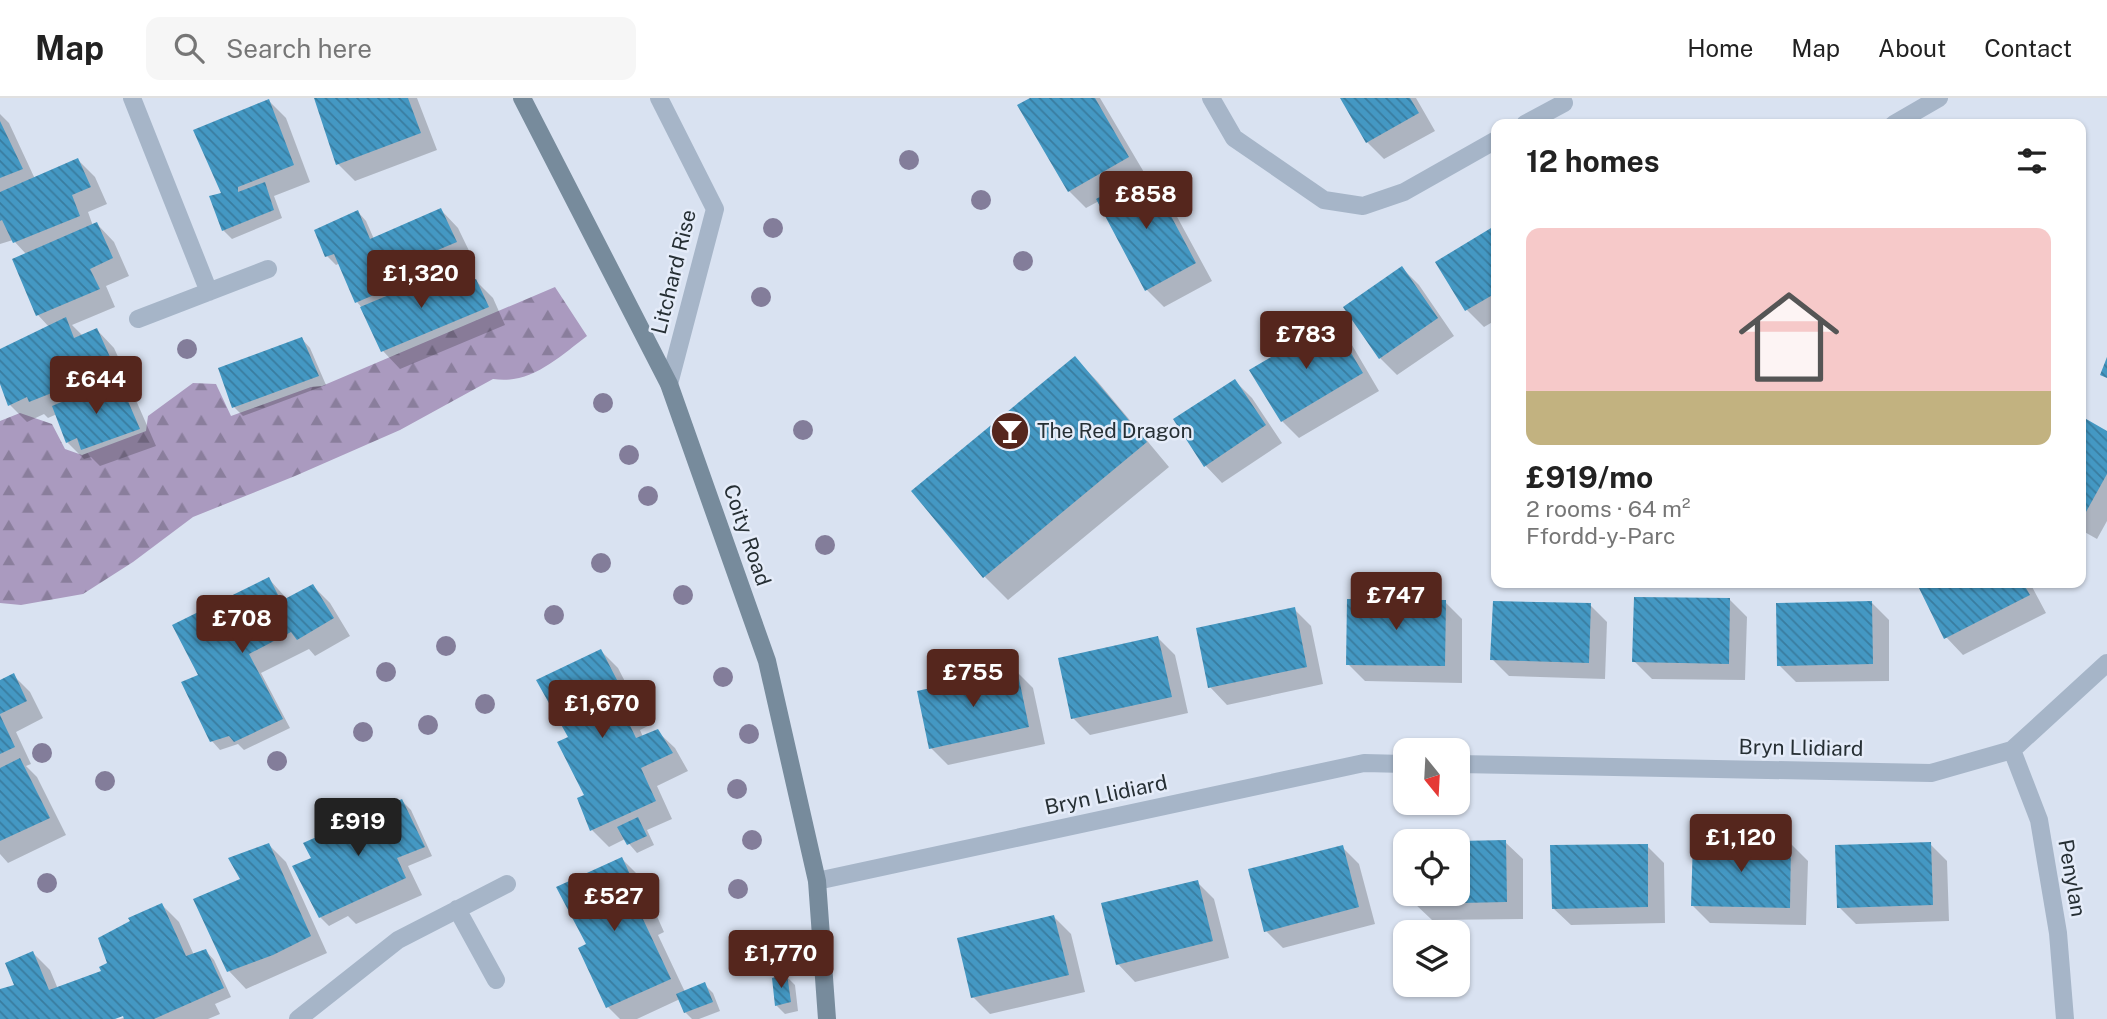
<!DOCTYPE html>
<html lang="en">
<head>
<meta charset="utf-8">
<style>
	body { margin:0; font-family:"Public Sans",sans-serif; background:#f6f6f6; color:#222; height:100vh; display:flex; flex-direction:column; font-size:26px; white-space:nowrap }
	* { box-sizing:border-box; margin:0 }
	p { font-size:23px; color:#767676 }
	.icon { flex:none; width:38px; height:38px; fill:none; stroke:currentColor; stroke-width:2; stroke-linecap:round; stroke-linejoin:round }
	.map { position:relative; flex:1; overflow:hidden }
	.details { position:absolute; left:1491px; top:21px; width:595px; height:469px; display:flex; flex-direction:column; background:#fff; border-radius:14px; box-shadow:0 2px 5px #0004 }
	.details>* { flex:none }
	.needle { width:46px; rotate:162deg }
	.controls { position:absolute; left:1393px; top:640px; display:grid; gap:14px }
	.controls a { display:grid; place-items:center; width:77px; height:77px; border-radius:14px; background:#fff; box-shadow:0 2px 5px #0004; font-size:35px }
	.price { position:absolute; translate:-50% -60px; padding:0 16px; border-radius:7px; background:#55261d; color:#fff; font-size:23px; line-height:46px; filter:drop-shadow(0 2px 4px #0008) }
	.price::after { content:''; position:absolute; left:50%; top:42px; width:21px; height:16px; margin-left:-10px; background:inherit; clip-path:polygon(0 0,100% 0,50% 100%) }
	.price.current { background:#222; color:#fff }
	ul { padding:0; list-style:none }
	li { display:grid; align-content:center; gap:14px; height:371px; padding:0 35px }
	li+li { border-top:2px solid #e0e0e0 }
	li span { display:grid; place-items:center; height:217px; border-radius:14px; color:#555 }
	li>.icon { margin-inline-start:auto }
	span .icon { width:126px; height:126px; fill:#fffc; stroke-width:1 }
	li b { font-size:30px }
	h2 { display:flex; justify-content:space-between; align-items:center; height:84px; padding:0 35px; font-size:30px }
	header { display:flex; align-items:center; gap:42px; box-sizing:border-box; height:98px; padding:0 35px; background:#fff; border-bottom:2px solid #e0e0e0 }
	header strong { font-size:33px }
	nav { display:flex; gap:38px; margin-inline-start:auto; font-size:24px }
	.search { width:490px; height:63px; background:#f6f6f6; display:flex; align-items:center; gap:18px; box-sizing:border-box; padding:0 24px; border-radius:14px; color:#767676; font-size:26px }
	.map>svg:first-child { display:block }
</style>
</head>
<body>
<header>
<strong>Map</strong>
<div class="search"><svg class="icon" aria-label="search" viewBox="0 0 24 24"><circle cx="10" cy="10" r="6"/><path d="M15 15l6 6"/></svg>Search here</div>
<nav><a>Home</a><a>Map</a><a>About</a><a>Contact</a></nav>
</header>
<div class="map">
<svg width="2107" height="921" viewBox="0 0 2107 921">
	<defs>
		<pattern id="forest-firs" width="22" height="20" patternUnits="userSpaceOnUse" patternTransform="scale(1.75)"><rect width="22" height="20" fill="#aa9abf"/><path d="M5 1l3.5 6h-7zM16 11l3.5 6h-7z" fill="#8a7e9c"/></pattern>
		<pattern id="building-back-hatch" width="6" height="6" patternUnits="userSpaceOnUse" patternTransform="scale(1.75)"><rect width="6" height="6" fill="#4498c3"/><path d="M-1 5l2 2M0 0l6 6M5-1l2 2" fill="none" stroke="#397c9f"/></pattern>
	</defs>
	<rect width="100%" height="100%" fill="#d9e2f1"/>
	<path fill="url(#forest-firs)" d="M555,189l32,49c-28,21 -56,49 -94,43l-93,51 -105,46 -102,41 -60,45 -50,32 -62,11 -21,-2v-182l20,-8 32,11 13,25 17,6 64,-24 2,-15 45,-33 23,1 15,32 80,-29 11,-1z"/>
	<path fill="#0003" d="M316,0h101l20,52 -82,31 -17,-17z
		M1034,0h66l45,76 1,-1 17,18 49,90 -48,26 -17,-17 -48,-89 -13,7 -17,-17z
		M1342,0h74l19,33 -51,28 -17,-17z
		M269,3l17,17 24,64 -36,14 8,22 -50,21 -9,-9v-36z
		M0,16l9,9 26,56 43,-19 17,17 12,27 -19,8 5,14 4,-2 17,18 15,34 -23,10 9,21 -43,18 11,11 14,-6 17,18 17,37 -6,2 10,11 21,48 -56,20 -9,-9 -7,2 -17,-17 -10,-28 -9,4 -4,-4 -17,8 -17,-17 -10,-25v-29l49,-24 -11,-12 -11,-60 -14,-15 -13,4z
		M441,112l17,18 15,31 -24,11 9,17 18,-6 17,17 12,27 -105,44 -17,-18 -20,-42 -6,-7 -17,-39 -4,2 -9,-9 31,-44 8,9 8,18z
		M1496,129v93l-12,7 -17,-17 -30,-48z
		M1402,170l17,17 35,51 -57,39 -17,-17 -35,-51z
		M1332,225l17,17 30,51 -80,47 -17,-17z
		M302,241l8,9 16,37 -83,31 -9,-9z
		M1075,260l23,24 71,85 -161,133 -24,-24z
		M1235,283l17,17 30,45 -60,40 -17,-18z
		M2081,320l26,15v88l-10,18 -16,-9z
		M269,481l18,20 26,-13 17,17 20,33 -35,20 -6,-7 -48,24 29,55 -46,22 -6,-6 -18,6 -8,-9 -12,-65z
		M1924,485h106l16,30 -83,42 -17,-18 -27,-52z
		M1730,502l17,17 -2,63 -93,-1 -18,-18z
		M1445,504l17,17v64l-97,-2 -17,-17z
		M1871,504l18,18v61l-93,1 -17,-17z
		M1590,507l17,17 -2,57 -96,-3 -17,-17z
		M1294,511l17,17 12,58 -96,21 -17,-18z
		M1158,540l17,17 13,58 -98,22 -17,-17z
		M601,553l17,17 30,58 -8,4 3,7 14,-6 18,17 13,23 -31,15 15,33 -25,11 7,15 -17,8 -12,-14 -16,8 -17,-17 -6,-34 -15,-58z
		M1016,573l17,17 12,56 -97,21 -17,-17z
		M13,577l17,17 13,26 -27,14 15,32 -5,2 11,11 29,58 -58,28 -8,-9v-172z
		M402,703l9,9 21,46 -24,10 14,29 -66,29 -8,-8 -19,10 -9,-9 -10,-57z
		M1505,744l18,17v60l-91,1 -18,-17 44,-9v-51z
		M1791,746l17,17 -2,64 -96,-2 -17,-17z
		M1930,746l17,17 2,60 -93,3 -17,-17z
		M269,747l17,17 41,91 -81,36 -17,-18z
		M1647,748l17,17 1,60 -94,2 -18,-17z
		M1342,749l17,17 16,60 -92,24 -17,-17z
		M622,761l17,17 25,56 -6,3 27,57 19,-8 9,9 7,18 -21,8h-7l-7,-7 -5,-13 -43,20h-17l-12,-12 -28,-58 8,-4z
		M1197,784l17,17 15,59 -94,24 -17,-18z
		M162,807l17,17 15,33 12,-4 8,9 17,37 -16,7 5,10 -12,5h-88l12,-4 -1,-3 -22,7h-109v-27l16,-6 17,-33 17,17 8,19 45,-17z
		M1054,819l17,17 14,58 -95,22 -17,-17z
		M786,878l9,9 3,26 -13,3 -9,-9z"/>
	<path fill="url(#building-back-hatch)" d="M314,0h94l13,35 -85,32z
		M1030,0h65l34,59 -61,35 -51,-87z
		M1340,0h70l9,15 -53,30z
		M269,1l25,66 -56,22v5l27,-10 9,28 -52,21 -13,-35 12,-3 -28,-63z
		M0,23l23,48 -23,9z
		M78,60l13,29 -19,8 8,21 -67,27 -11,-23 -2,1v-29z
		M1147,73l49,92 -51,28 -49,-92z
		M441,110l16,34 -24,10 7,15 -85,36 -21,-49 -9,3 -11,-27 44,-20 12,29z
		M97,124l16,36 -23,11 10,20 -64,27 -24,-57z
		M1496,127v68l-31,18 -30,-49z
		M1402,168l36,52 -59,41 -36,-52z
		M444,174l7,16 25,-9 13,28 -108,45 -21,-45z
		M66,219l8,21 23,-10 18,40 -86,34 -2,-5 -19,9 -8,-22v-35z
		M1332,223l31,52 -82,49 -32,-52z
		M302,239l17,39 -87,32 -14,-40z
		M1075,258l72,86 -164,136 -72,-87z
		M2107,259v21l-7,-3z
		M118,280l22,51 -59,21 -4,-12 -11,5 -14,-37z
		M1235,281l31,46 -62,42 -31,-48z
		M2081,318l26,15v43l-26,47z
		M269,479l12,24 32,-17 21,34 -37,22 -6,-8 -42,22 34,65 -49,23 -5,-6 -19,6 -29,-60 17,-7 -26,-50z
		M1920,485h103l7,12 -86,44 -27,-55z
		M1634,499l96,1 -1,66 -97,-2z
		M1347,501l99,1 -1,66 -99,-1z
		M1493,503l98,2 -2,60 -99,-3z
		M1872,503l1,63 -96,2 -1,-63z
		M1295,509l12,60 -99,21 -12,-60z
		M1158,538l14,61 -101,22 -13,-61z
		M601,551l31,60 -8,4 12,25 22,-9 15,24 -32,15 15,33 -66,30 -13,-33 7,-3 -27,-53 11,-5 -32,-57z
		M1017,571l12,58 -100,22 -12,-58z
		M14,575l13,28 -27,13v-34z
		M0,617l15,32 -15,7z
		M20,660l30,60 -50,23v-73z
		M402,701l23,48 -28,11 9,20 -87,40 -27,-52 19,-8 -8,-15z
		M638,719l9,19 -20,9 -10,-18z
		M1693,741l98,3 -1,66 -99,-2z
		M1506,742l1,62 -94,2 -1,-10h46v-53z
		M1931,744l2,63 -96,3 -2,-63z
		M269,745l42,93 -38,19 -46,17 -34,-73 47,-20 -12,-21z
		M1648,746v63l-96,2 -2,-64z
		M1343,747l16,62 -95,25 -16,-63z
		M622,759l26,57 -6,3 29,62 -65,29 -28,-60 8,-4 -30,-57z
		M1198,782l15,61 -97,24 -15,-62z
		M162,805l24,53 20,-7 18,39 -70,31h-30l-1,-3 -8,3h-115v-30l14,-4 -9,-22 28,-12 16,39 52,-19 -2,-4 8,-4 -9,-25 32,-17 -2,-3z
		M1054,817l15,60 -98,23 -14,-60z
		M787,876l4,28 -16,4 -3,-28z
		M705,884l8,20 -29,11 -8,-19z"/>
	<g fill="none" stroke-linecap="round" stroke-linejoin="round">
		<path stroke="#a6b5c8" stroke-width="18" d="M132,0l77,194
			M659,0l56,111 -46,175
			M1211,0l23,40 90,62 39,6 41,-14 92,-52
			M1525,26l39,-21
			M1894,26l45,-26
			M138,221l130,-50
			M2012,652l27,70 19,113 7,86
			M1458,666l473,9 81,-23 95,-87
			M817,783l547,-118 41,1
			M457,811l39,71
			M298,921l100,-79 109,-56"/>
		<path stroke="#778b9c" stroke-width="18" d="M522,0l147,286 98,277 50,220 10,138"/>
	</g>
	<g fill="#837d9a">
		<circle cx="909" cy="62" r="10"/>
		<circle cx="981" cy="102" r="10"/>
		<circle cx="773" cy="130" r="10"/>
		<circle cx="1023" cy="163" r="10"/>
		<circle cx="761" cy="199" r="10"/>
		<circle cx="187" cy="251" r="10"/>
		<circle cx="603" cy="305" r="10"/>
		<circle cx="803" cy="332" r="10"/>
		<circle cx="629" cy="357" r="10"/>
		<circle cx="648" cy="398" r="10"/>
		<circle cx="825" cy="447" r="10"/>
		<circle cx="601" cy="465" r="10"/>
		<circle cx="683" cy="497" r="10"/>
		<circle cx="554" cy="517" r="10"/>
		<circle cx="446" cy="548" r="10"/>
		<circle cx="386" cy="574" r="10"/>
		<circle cx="723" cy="579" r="10"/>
		<circle cx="485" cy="606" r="10"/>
		<circle cx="428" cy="627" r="10"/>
		<circle cx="363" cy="634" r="10"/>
		<circle cx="749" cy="636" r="10"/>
		<circle cx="42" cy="655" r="10"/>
		<circle cx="277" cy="663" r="10"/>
		<circle cx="105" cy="683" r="10"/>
		<circle cx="737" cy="691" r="10"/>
		<circle cx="752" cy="742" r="10"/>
		<circle cx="47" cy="785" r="10"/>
		<circle cx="738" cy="791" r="10"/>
	</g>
	<defs>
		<g id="bar-disc" transform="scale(2.0125)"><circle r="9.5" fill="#55261d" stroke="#e5ecf9"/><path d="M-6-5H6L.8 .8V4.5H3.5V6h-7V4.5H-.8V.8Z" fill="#fff"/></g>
	</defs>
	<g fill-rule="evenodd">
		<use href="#bar-disc" x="1010" y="333"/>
	</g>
	<g text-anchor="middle" stroke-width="5" stroke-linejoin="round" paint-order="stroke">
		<g font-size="21" fill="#262f34" stroke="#e5ecf9">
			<text transform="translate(674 174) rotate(-76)" y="7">Litchard Rise</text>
			<text transform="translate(747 437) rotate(71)" y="7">Coity Road</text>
			<text transform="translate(1801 650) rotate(1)" y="7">Bryn Llidiard</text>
			<text transform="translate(1106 697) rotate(-12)" y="7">Bryn Llidiard</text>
			<text transform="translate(2072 780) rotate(80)" y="7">Penylan</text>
		</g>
		<g font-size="21" fill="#262f34" stroke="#e5ecf9" text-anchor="start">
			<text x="1037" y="340">The Red Dragon</text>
		</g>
	</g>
</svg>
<div class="controls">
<a><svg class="needle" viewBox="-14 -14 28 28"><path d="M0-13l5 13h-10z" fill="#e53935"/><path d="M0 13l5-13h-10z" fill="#767676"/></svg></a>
<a><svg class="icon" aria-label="locate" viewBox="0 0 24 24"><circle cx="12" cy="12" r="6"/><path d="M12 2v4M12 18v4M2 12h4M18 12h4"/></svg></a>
<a><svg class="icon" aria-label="layers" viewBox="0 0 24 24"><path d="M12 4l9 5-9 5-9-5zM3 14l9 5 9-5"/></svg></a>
</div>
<b class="price" style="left:1146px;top:133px">£858</b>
<b class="price" style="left:421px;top:212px">£1,320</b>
<b class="price" style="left:1306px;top:273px">£783</b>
<b class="price" style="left:96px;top:318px">£644</b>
<b class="price" style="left:1396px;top:534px">£747</b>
<b class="price" style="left:242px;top:557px">£708</b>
<b class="price" style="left:973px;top:611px">£755</b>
<b class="price" style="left:602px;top:642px">£1,670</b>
<b class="price current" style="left:358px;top:760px">£919</b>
<b class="price" style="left:1741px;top:776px">£1,120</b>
<b class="price" style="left:614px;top:835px">£527</b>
<b class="price" style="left:781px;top:892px">£1,770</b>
<section class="details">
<h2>12 homes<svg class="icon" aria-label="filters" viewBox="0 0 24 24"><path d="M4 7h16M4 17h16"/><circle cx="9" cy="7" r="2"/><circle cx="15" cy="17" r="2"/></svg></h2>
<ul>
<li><span style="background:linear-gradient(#f6c9c9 75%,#c2b280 0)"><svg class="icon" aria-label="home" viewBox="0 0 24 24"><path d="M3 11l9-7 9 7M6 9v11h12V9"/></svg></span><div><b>£919/mo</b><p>2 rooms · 64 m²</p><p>Ffordd-y-Parc</p></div></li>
</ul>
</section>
</div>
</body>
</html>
